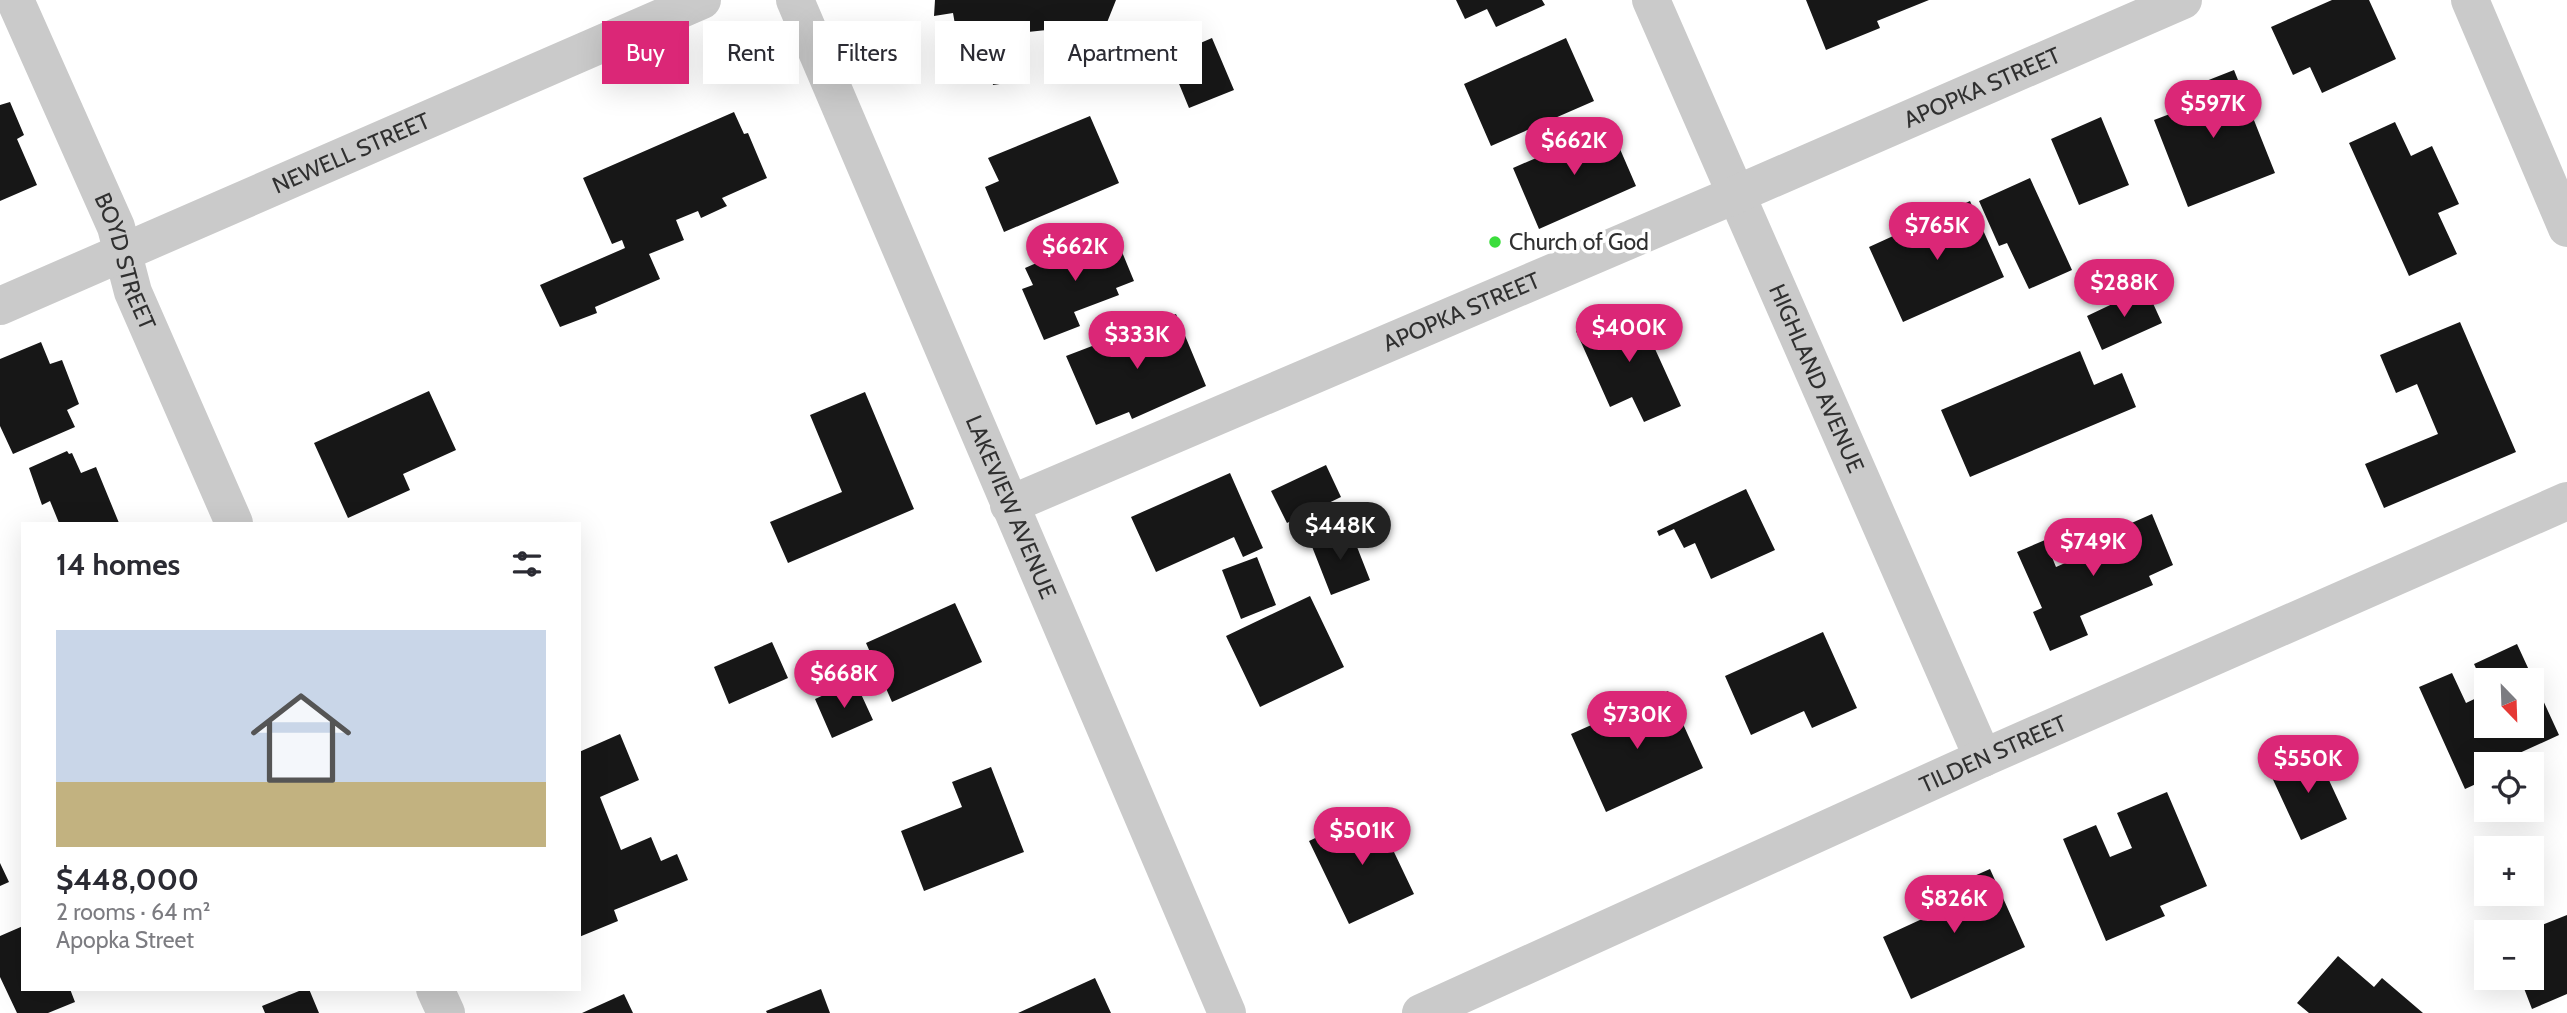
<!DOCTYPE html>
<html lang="en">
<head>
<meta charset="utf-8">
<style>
	body { margin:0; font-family:Cabin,sans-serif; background:#f7f7f7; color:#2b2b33; height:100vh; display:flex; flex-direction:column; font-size:26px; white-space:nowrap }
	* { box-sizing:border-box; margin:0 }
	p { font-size:23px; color:#7c7c81 }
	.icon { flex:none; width:38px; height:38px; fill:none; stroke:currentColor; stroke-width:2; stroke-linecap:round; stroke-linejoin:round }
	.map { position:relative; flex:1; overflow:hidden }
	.sheet { position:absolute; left:21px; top:522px; width:560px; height:469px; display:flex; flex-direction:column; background:#fff; border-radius:0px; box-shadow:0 7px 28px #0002 }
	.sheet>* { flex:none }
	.hud { position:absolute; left:602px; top:21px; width:665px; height:63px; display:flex; gap:14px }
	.needle { width:46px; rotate:157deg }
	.fabs { position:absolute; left:2474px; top:668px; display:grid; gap:14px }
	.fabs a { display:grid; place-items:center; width:70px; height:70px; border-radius:0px; background:#fff; box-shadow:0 7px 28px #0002; font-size:35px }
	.price { position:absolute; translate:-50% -60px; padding:0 16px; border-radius:24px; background:#db2777; color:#fff; font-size:23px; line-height:46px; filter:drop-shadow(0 2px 4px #0008) }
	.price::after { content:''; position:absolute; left:50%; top:42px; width:21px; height:16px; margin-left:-10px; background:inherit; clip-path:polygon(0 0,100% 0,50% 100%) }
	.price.on { background:#222; color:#fff }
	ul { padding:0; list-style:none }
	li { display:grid; align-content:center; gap:14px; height:371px; padding:0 35px }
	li+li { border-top:2px solid #e1e1e2 }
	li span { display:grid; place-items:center; height:217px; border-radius:0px; color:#555 }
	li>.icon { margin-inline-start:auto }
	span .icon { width:126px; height:126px; fill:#fffc; stroke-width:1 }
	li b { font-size:30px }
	h2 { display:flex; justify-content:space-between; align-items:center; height:84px; padding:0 35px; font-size:30px }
	.tag { padding:0 24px; border-radius:0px; background:#fff; box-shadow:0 7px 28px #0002; font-size:24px; line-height:63px }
	.tag.on { background:#db2777; color:#fff }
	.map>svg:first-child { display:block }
</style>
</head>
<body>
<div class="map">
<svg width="2567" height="1013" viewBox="0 0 2567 1013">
	<rect width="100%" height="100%" fill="#fff"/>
	<path fill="#171717" d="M935,0h181l-12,30 -23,-9 -15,7 -48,5 8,47 -33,5 -2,-12 -27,3 -11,-63 -19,3z
		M1456,0h86l3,5 -49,22 -9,-18 -22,10z
		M1806,0h123l-52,21 3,7 -54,22z
		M2332,0h37l27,59 -74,34 -12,-26 -17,8 -22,-48z
		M1212,38l22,52 -45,18 -21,-51z
		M1566,38l28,63 -103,45 -27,-62z
		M2234,70l41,103 -87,34 -34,-87 21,-8 -7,-16z
		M10,102l14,33 -7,4 20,46 -37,16v-96z
		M734,112l10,22 4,-1 19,45 -45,20 5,8 -26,12 -3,-7 -22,9 8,20 -35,14 11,25 -65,28 2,6 -37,14 -20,-42 85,-37 -3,-8 -10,4 -29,-66z
		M1090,116l29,67 -115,49 -19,-45 14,-6 -11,-23z
		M2101,117l28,68 -50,20 -28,-66z
		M2395,122l16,34 21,-10 27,58 -21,9 19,41 -48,22 -60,-133z
		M1610,126l26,60 -97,43 -26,-61z
		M2030,178l42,92 -43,19 -22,-46 -8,3 -20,-45z
		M1970,201l34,76 -101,45 -34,-75z
		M1115,235l19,46 -18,7 3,7 -45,17 6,14 -36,14 -22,-51 11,-4 -8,-17 69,-30 1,4z
		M2146,288l16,35 -60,27 -15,-34z
		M1635,305l46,101 -37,16 -12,-25 -22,10 -34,-76z
		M1176,314l30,72 -74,33 -3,-7 -33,13 -30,-69z
		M2460,322l56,130 -132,56 -19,-44 73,-30 -21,-50 -21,9 -16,-38z
		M41,342l9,22 12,-4 17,44 -12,6 8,17 -62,27 -13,-28v-67z
		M2080,351l14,34 28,-12 14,34 -166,70 -29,-67z
		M429,391l27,59 -53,24 7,16 -62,28 -34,-75z
		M865,392l49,117 -126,54 -18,-41 72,-30 -32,-77z
		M67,451l2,3 3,-1 9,20 15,-6 23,56h-60l-9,-22 -8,4 -13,-37z
		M1326,465l15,32 -54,26 -16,-32z
		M1230,473l33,75 -20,9 -9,-20 -78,35 -25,-55z
		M1746,489l29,61 -64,29 -16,-36 -11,5 -10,-19 -15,7 -2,-5z
		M2152,514l21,51 -24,11 4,9 -73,31 8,19 -38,16 -17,-39 9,-4 -25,-56 28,-12 11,27 50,-22 -4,-9z
		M1350,529l20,51 -39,15 -20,-51z
		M1257,557l19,48 -35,14 -19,-49z
		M1310,596l34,71 -84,40 -34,-71z
		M955,603l27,59 -90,40 -26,-59z
		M1823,632l34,76 -45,20 -8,-17 -53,24 -26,-59z
		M772,642l16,36 -59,26 -15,-37z
		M2517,644l42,91 -44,20 5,10h-33v14l-22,10 -46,-102 33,-14 14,30 21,-10v33h45v-45h-45v11l-13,-28z
		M855,681l18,39 -41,18 -17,-39z
		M1668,691l35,77 -97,44 -35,-78z
		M620,734l19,46 -39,17 21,53 30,-13 10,24 16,-7 11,26 -74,30 4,11 -39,16v-185z
		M2315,750l32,69 -46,21 -32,-69z
		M991,767l33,85 -100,39 -23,-60 61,-24 -10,-25z
		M2167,792l40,94 -47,20 5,10 -59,25 -43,-102 33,-14 14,32 22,-9 -15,-35z
		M1374,810l40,84 -65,30 -40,-83z
		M0,863l9,19 -9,4z
		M1990,869l35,78 -114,52 -28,-62 39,-18 -7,-17z
		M2567,915v79l-35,15 -12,-31h12v-45h-10z
		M23,926v63h47l5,13 -27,11h-31l-17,-36v-41z
		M2338,956l36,31 8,-9 41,35h-114l-12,-10z
		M1095,978l16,35h-93z
		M304,989h5l10,24h-54l-3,-7z
		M821,989l9,24h-63l-1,-2z
		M624,994l9,19h-51z"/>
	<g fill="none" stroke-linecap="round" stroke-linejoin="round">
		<g stroke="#cacaca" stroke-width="38">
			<path id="s1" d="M15,0l101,227 17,65 101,231"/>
			<path id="s2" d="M795,0l432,1013"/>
			<path id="s3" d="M1651,0l332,758"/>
			<path d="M2470,0l97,228"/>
			<path id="s4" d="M0,306l702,-306"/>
			<path id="s5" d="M1009,505l728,-311 446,-194"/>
			<path d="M435,989l11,24"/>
			<path id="s6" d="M1421,1013l562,-255 584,-257"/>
		</g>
	</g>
	<circle fill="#3bdd3c" stroke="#fff" stroke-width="2.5" cx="1495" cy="242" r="7"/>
	<g text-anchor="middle" stroke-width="7" stroke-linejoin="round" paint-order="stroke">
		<g font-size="23" fill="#303030" stroke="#fff">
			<text dy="8" stroke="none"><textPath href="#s5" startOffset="1059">APOPKA STREET</textPath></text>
			<text dy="8" stroke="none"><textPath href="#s4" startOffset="383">NEWELL STREET</textPath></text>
			<text dy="8" stroke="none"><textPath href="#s1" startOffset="284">BOYD STREET</textPath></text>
			<text dy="8" stroke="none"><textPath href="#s5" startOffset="492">APOPKA STREET</textPath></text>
			<text dy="8" stroke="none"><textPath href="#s3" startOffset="413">HIGHLAND AVENUE</textPath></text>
			<text dy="8" stroke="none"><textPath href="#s2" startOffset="551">LAKEVIEW AVENUE</textPath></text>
			<text dy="8" stroke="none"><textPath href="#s6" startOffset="628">TILDEN STREET</textPath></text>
		</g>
		<g font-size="23" fill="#303030" stroke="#fff" text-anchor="start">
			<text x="1509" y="250">Church of God</text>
		</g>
	</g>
</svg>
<div class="fabs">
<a><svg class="needle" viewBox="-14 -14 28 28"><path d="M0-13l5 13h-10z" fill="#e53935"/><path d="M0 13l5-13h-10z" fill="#7c7c81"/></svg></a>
<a><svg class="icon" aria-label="locate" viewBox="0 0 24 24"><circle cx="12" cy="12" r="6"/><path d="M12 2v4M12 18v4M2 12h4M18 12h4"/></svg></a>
<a>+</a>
<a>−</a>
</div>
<b class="price" style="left:2213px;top:140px">$597K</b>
<b class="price" style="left:1574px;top:177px">$662K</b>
<b class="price" style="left:1937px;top:262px">$765K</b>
<b class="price" style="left:1075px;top:283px">$662K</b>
<b class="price" style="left:2124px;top:319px">$288K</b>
<b class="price" style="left:1629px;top:364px">$400K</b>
<b class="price" style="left:1137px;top:371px">$333K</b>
<b class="price on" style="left:1340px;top:562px">$448K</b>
<b class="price" style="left:2093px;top:578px">$749K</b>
<b class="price" style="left:844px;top:710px">$668K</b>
<b class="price" style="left:1637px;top:751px">$730K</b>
<b class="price" style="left:2308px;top:795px">$550K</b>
<b class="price" style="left:1362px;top:867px">$501K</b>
<b class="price" style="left:1954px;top:935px">$826K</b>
<div class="hud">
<a class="tag on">Buy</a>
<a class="tag">Rent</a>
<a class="tag">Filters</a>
<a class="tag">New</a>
<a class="tag">Apartment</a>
</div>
<section class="sheet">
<h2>14 homes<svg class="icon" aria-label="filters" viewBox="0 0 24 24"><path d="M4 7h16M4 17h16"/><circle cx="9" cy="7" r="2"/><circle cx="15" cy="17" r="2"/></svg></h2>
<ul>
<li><span style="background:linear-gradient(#c9d6e8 70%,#c2b280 0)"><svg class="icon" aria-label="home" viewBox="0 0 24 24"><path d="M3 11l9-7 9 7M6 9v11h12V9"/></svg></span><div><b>$448,000</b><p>2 rooms · 64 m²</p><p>Apopka Street</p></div></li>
</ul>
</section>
</div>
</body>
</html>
